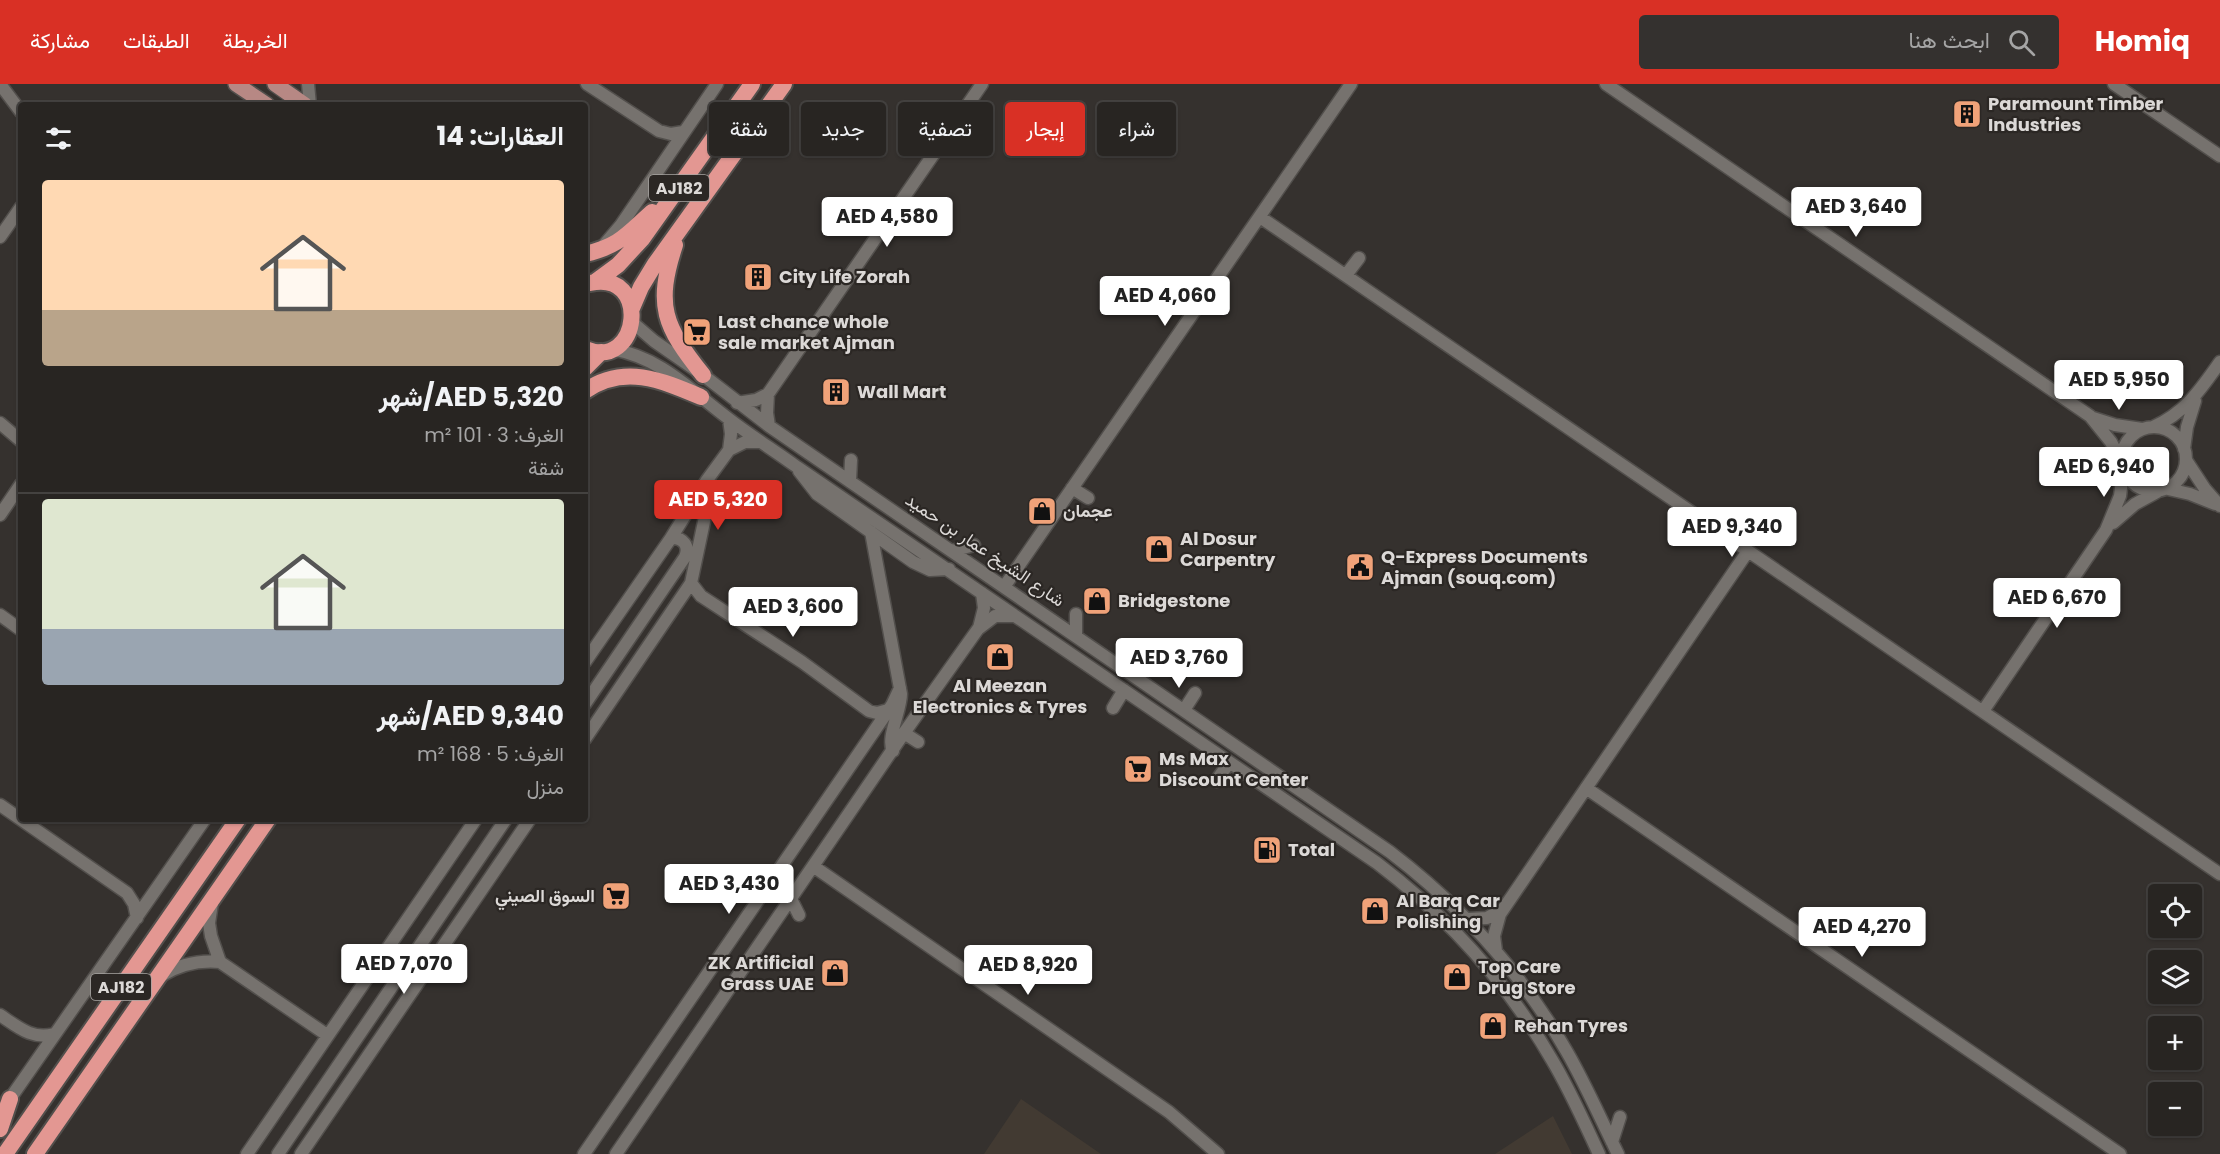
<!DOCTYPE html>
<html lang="ar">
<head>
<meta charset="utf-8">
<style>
	body { margin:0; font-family:Poppins,Vazirmatn,sans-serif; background:#34312f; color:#f1f3f6; direction:rtl; height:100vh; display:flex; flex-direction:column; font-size:22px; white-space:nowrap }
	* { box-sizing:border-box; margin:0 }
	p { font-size:20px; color:#a5a5a5 }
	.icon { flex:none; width:33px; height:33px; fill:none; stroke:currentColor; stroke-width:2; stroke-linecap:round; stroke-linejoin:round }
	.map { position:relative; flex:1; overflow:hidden; direction:ltr }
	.sheet { position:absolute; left:18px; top:18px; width:570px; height:720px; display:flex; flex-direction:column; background:#282522; border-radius:6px; box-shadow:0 2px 4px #0004,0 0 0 2px #444240; direction:rtl }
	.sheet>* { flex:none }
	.guide { position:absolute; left:606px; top:18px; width:570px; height:54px; direction:rtl; display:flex; gap:12px }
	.buttons { position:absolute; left:2148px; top:800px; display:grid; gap:12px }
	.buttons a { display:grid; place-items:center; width:54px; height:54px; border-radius:6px; background:#282522; box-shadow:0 2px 4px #0004,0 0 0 2px #444240; font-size:30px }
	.price { position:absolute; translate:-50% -51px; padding:0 14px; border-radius:6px; background:#fff; color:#222; font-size:20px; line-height:39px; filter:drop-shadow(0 2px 3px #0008) }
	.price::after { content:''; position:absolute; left:50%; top:36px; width:18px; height:14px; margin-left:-9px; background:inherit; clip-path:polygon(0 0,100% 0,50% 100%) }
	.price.on { background:#d93025; color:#fff }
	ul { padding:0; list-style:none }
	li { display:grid; align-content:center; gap:12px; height:318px; padding:0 24px }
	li+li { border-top:2px solid #444240 }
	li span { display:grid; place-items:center; height:186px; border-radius:6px; color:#555 }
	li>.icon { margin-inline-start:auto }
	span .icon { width:108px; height:108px; fill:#fffc; stroke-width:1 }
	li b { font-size:26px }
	h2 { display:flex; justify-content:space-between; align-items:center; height:72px; padding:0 24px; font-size:26px }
	.pill { padding:0 21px; border-radius:6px; background:#282522; box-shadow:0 2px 4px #0004,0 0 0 2px #444240; font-size:21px; line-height:54px }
	.pill.on { background:#d93025; color:#fff }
	header { display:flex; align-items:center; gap:36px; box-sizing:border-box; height:84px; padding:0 30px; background:#d93025; color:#fff }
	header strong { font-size:28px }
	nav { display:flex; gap:33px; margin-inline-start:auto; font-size:21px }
	.search { width:420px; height:54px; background:#34312f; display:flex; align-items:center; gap:15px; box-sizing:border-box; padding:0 21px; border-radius:6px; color:#a5a5a5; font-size:22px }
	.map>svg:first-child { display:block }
</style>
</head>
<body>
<header>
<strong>Homiq</strong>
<div class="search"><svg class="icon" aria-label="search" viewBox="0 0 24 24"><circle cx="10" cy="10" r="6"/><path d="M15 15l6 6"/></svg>ابحث هنا</div>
<nav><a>الخريطة</a><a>الطبقات</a><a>مشاركة</a></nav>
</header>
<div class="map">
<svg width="2220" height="1070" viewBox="0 0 2220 1070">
	<rect width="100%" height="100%" fill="#35312e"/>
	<path fill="#423a32" d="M1021,1015l80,55h-117z
		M1553,1032l19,38h-77z"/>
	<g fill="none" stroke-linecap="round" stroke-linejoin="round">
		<g stroke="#524f4c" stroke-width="15">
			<path id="minor" d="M0,0l21,28
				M308,0l2,21
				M587,0l72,47 12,3 12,-2
				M1606,0l484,332 21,26 10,20
				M2114,0l106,72
				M1260,133l960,657
				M0,153l21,-30
				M604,161l17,-20 96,-141
				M1346,191l13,-17
				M632,238l22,19 49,34 66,51 621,426c72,55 132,121 177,200 19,33 34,68 51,102
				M612,265c50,9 78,41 117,70 22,17 46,32 68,48l580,396c71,54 130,119 175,197 18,30 32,62 47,94
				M737,319l19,-3 12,-6
				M2093,334l22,7 27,4
				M729,335l2,15 -2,16
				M0,339l21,18
				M769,342l-2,-13 1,-19 214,-310
				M2122 375a32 32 0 1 1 64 0a32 32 0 1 1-64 0Z
				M2153,343c32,-14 48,-38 67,-65
				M2184,365l3,-22 8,-26
				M2186,376l19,29 15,17
				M799,387l18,23 96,68 17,8 19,-1
				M850,397l1,-21
				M1072,404l16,10
				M2168,405l22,5 25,10
				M0,431l21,-31
				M2113,439l22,-19 22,-12
				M871,448l30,162c0,17 -15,44 -8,57
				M952,467l22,-6
				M691,499l10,13 101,66 67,49 8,2 11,-3
				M1004,503l347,-503
				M1076,530v22
				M0,531l21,15
				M979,544l5,-20 -2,-15
				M585,578l86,-124 36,-58 22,-30 16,-8h16
				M585,620l100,-147c5,-11 -2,-20 -14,-19
				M1113,624l11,-18
				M1184,626l11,-17
				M1983,627l123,-181 14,-34 3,-24
				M904,649l14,9
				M585,655l106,-156 18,-85 1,-9 -3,-9
				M1216,697l13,-18
				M1586,704l534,366
				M0,721l127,88 7,11 3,14
				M813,782l356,246 49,42
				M791,815l8,16
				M212,819l-3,20 2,13 9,26 107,73
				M1468,835l19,-1 16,-9
				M1496,867l-2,-15 6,-22 248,-363
				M374,883l21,14
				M161,892c19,-12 37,-16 59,-14
				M0,931c18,12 32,25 54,19
				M5,1022l200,-287
				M1612,1058l8,-25
				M247,1070l229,-335
				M278,1070l228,-335
				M301,1070l229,-335
				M584,1070l308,-449 8,-17
				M616,1070l288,-421 74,-104 17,-13h20"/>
		</g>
		<g stroke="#524f4c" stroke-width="18">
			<path id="major" d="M236,0l31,21
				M275,0l30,21"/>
		</g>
		<g stroke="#524f4c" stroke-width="20">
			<path id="highway" d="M675,161c-20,61 -11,81 28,130
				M585,170c35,-8 42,-20 67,-42
				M595,198l23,-17 24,-26 110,-155
				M632,224l9,-21 14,-23 129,-180
				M585,265c56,23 66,-80 5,-66
				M585,284l16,-16
				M585,307c39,-27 76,-11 116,6
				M0,1045l10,-30
				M5,1070l233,-335
				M35,1070l233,-335"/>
		</g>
		<use href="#minor" stroke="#76726e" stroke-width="12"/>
		<use href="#major" stroke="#b78884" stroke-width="15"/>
		<use href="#highway" stroke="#e39792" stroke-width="16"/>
	</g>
	<defs>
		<g id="building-square" transform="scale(1.5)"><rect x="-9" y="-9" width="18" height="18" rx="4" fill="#f0a279" stroke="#2b2724"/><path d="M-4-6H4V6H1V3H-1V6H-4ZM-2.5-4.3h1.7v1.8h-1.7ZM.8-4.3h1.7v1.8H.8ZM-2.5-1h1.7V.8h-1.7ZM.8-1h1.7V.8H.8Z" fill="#111"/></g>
		<g id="supermarket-square" transform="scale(1.5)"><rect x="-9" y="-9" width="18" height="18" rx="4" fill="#f0a279" stroke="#2b2724"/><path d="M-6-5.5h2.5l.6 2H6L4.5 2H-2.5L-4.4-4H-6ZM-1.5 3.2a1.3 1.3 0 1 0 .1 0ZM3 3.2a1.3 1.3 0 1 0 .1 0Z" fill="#111"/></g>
		<g id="shop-square" transform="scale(1.5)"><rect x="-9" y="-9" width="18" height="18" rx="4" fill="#f0a279" stroke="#2b2724"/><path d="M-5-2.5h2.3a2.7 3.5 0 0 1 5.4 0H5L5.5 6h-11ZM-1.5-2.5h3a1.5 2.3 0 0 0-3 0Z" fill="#111"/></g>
		<g id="civic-square" transform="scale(1.5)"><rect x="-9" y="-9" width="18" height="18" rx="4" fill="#f0a279" stroke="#2b2724"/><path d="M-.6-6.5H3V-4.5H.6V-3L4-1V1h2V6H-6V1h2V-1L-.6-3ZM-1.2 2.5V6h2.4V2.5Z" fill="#111"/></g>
		<g id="fuel-square" transform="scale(1.5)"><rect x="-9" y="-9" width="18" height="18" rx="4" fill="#f0a279" stroke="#2b2724"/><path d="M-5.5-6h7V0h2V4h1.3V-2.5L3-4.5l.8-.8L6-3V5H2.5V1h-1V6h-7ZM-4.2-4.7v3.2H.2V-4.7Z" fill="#111"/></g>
	</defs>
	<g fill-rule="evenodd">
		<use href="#building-square" x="1967" y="30"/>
		<use href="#building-square" x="758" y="193"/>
		<use href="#supermarket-square" x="697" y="248"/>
		<use href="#building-square" x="836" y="308"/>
		<use href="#shop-square" x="1042" y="427"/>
		<use href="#shop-square" x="1159" y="465"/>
		<use href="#civic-square" x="1360" y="483"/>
		<use href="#shop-square" x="1097" y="517"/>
		<use href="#shop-square" x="1000" y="573"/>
		<use href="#supermarket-square" x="1138" y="685"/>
		<use href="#fuel-square" x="1267" y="766"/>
		<use href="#supermarket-square" x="616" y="812"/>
		<use href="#shop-square" x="1375" y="827"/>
		<use href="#shop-square" x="835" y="889"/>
		<use href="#shop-square" x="1457" y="893"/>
		<use href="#shop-square" x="1493" y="942"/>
	</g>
	<g text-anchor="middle" stroke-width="4.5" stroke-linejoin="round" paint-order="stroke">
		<g fill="#2b2724" stroke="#a7a4a1" stroke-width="1.5">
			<rect x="649" y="91" width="60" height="26" rx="4.5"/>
			<rect x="91" y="890" width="60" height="26" rx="4.5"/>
		</g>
		<g font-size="16" font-weight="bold" fill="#dcd9d7">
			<text x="679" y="110">AJ182</text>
			<text x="121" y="909">AJ182</text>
		</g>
		<g font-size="18" font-weight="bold" fill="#dcd9d7" stroke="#2b2724" text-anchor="start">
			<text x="1988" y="26">Paramount Timber<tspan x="1988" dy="21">Industries</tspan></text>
			<text x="779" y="199">City Life Zorah</text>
			<text x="718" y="244">Last chance whole<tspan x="718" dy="21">sale market Ajman</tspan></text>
			<text x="857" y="314">Wall Mart</text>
			<text x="1063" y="433">عجمان</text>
			<text x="1180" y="461">Al Dosur<tspan x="1180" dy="21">Carpentry</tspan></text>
			<text x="1381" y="479">Q-Express Documents<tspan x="1381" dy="21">Ajman (souq.com)</tspan></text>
			<text x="1118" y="523">Bridgestone</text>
			<text x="1000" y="608" text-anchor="middle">Al Meezan<tspan x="1000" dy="21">Electronics &amp; Tyres</tspan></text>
			<text x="1159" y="681">Ms Max<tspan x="1159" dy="21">Discount Center</tspan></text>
			<text x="1288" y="772">Total</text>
			<text x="595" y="818" text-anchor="end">السوق الصيني</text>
			<text x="1396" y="823">Al Barq Car<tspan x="1396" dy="21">Polishing</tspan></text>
			<text x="814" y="885" text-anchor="end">ZK Artificial<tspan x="814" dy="21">Grass UAE</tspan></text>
			<text x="1478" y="889">Top Care<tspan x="1478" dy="21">Drug Store</tspan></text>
			<text x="1514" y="948">Rehan Tyres</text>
		</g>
		<g font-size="18" fill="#dcd9d7" stroke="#2b2724">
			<text transform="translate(985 466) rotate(34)" y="6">شارع الشيخ عمار بن حميد</text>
		</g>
	</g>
</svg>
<div class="buttons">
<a><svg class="icon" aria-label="locate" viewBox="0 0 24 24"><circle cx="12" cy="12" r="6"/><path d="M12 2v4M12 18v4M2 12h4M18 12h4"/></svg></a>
<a><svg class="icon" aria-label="layers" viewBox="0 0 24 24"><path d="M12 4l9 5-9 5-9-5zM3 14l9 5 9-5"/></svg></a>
<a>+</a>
<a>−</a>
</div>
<b class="price" style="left:1856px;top:154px">AED 3,640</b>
<b class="price" style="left:887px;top:164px">AED 4,580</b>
<b class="price" style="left:1165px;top:243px">AED 4,060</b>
<b class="price" style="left:2119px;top:327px">AED 5,950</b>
<b class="price" style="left:2104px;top:414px">AED 6,940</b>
<b class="price on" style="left:718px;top:447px">AED 5,320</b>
<b class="price" style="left:1732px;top:474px">AED 9,340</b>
<b class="price" style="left:2057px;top:545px">AED 6,670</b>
<b class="price" style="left:793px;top:554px">AED 3,600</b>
<b class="price" style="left:1179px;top:605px">AED 3,760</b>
<b class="price" style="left:729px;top:831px">AED 3,430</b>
<b class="price" style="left:1862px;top:874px">AED 4,270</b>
<b class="price" style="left:404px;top:911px">AED 7,070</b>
<b class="price" style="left:1028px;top:912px">AED 8,920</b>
<div class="guide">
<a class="pill">شراء</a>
<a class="pill on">إيجار</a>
<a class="pill">تصفية</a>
<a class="pill">جديد</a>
<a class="pill">شقة</a>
</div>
<section class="sheet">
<h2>العقارات: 14<svg class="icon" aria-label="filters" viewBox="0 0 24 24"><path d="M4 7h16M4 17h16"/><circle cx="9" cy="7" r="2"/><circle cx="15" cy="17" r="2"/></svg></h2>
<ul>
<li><span style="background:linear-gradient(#ffd9b3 70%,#b9a48a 0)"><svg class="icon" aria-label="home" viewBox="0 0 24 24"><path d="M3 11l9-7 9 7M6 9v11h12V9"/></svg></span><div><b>AED 5,320/شهر</b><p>الغرف: 3 · 101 m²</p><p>شقة</p></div></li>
<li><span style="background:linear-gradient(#dfe7d0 70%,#9aa5b1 0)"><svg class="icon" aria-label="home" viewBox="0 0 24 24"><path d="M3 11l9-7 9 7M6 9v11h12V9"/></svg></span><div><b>AED 9,340/شهر</b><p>الغرف: 5 · 168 m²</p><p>منزل</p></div></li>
</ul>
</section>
</div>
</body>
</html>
